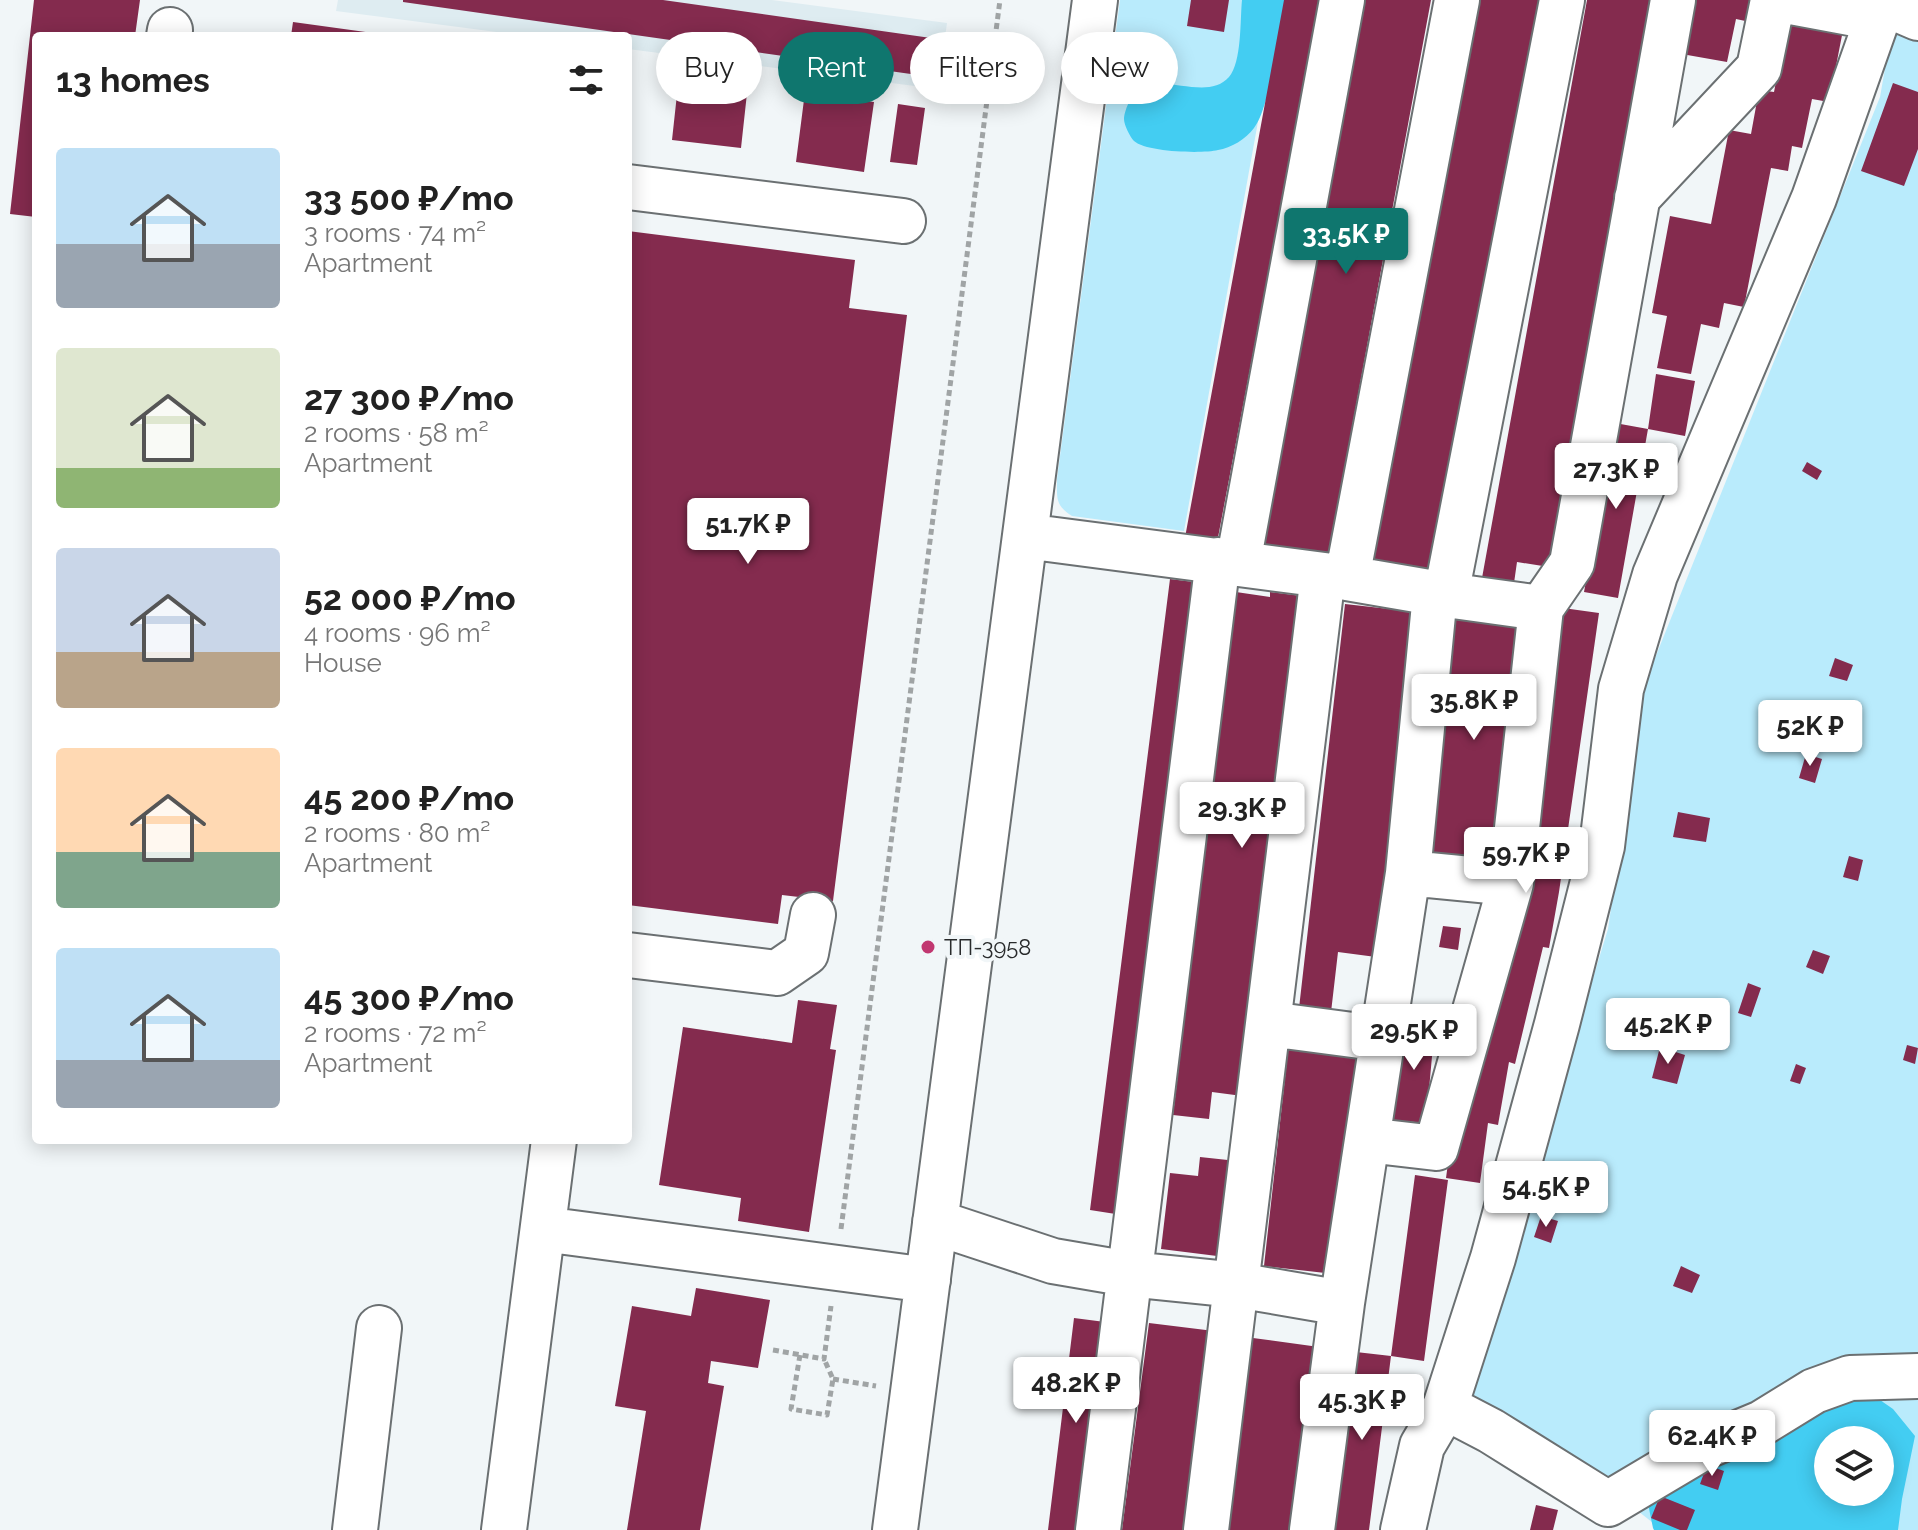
<!DOCTYPE html>
<html lang="en">
<head>
<meta charset="utf-8">
<style>
	body { margin:0; font-family:Raleway,sans-serif; background:#f6f6f6; color:#222; height:100vh; display:flex; flex-direction:column; font-size:30px; white-space:nowrap }
	* { box-sizing:border-box; margin:0 }
	p { font-size:26px; color:#767676 }
	.icon { flex:none; width:44px; height:44px; fill:none; stroke:currentColor; stroke-width:2; stroke-linecap:round; stroke-linejoin:round }
	.map { position:relative; flex:1; overflow:hidden }
	.panel { position:absolute; left:32px; top:32px; width:600px; height:1112px; display:flex; flex-direction:column; background:#fff; border-radius:8px; box-shadow:0 4px 20px #0003 }
	.panel>* { flex:none }
	.top-card { position:absolute; left:656px; top:32px; width:760px; height:72px; display:flex; gap:16px }
	.controls { position:absolute; left:1814px; top:1426px; display:grid; gap:16px }
	.controls a { display:grid; place-items:center; width:80px; height:80px; border-radius:50%; background:#fff; box-shadow:0 4px 20px #0003; font-size:40px }
	.price { position:absolute; translate:-50% -68px; padding:0 18px; border-radius:8px; background:#fff; color:#222; font-size:26px; line-height:52px; filter:drop-shadow(0 2px 4px #0008) }
	.price::after { content:''; position:absolute; left:50%; top:48px; width:24px; height:18px; margin-left:-12px; background:inherit; clip-path:polygon(0 0,100% 0,50% 100%) }
	.price.selected { background:#0f766e; color:#fff }
	ul { padding:0; list-style:none }
	li { display:flex; align-items:center; gap:24px; height:200px; padding:0 24px }
	li span { display:grid; place-items:center; flex:none; width:224px; height:160px; border-radius:8px; color:#555 }
	li>.icon { margin-inline-start:auto }
	span .icon { width:96px; height:96px; fill:#fffc; stroke-width:1 }
	li b { font-size:34px }
	h2 { display:flex; justify-content:space-between; align-items:center; height:96px; padding:0 24px; font-size:34px }
	.tag { padding:0 28px; border-radius:36px; background:#fff; box-shadow:0 4px 20px #0003; font-size:28px; line-height:72px }
	.tag.selected { background:#0f766e; color:#fff }
	.map>svg:first-child { display:block }
</style>
</head>
<body>
<div class="map">
<svg width="1918" height="1530" viewBox="0 0 1918 1530">
	<rect width="100%" height="100%" fill="#f1f6f8"/>
	<path fill="#deecf1" d="M338,0h434l175,23 -9,66 -310,-40v-13h-101l-191,-25z"/>
	<path fill="#b9ebfc" fill-rule="evenodd" d="M1120,0h160l-96,531 -112,-15c-17,-11 -15,-18 -15,-37z
		M1897,0h21v1530h-256l-57,-45 -142,-83 145,-473 35,-241 237,-591zM1828,1440h52v52h-52z"/>
	<path fill="#43cdf2" fill-rule="evenodd" d="M1242,0h51c-5,24 -8,49 -15,72 -3,9 -8,19 -12,28 -3,9 -6,20 -12,28 -8,11 -23,20 -36,22 -16,4 -72,2 -84,-9 -4,-4 -10,-16 -10,-22 0,-5 3,-13 5,-17 20,-41 74,4 100,-25 13,-15 11,-57 13,-77z
		M1867,1391l26,18 22,27 -13,63 -4,31h-244l-1,-2 -6,-29 19,-21zM1828,1440h52v52h-52z"/>
	<path fill="#842b4e" d="M34,0h106l-5,36h-99v181l-26,-3z
		M403,0h260l268,38 -6,38 -522,-74z
		M1191,0h38l-5,32 -37,-6z
		M1284,0h36l-104,548 -32,-5z
		M1363,0h68l-103,557 -66,-12z
		M1480,0h65l-112,571 -63,-13z
		M1587,0h65l-103,567 -32,-5 -3,21 -32,-5z
		M1686,0h69l-5,22 -14,-3 -9,43 -51,-9z
		M1789,14l55,11 -15,77 -17,-3 -10,49 -10,-2 -4,25 -17,-3 -27,139 -20,-4 -5,25 -18,-4 -10,50 -34,-6 10,-52 -15,-3 18,-97 41,8 18,-94 22,4 8,-44 15,2z
		M293,22l87,12v2h-89z
		M679,76l69,8 -7,64 -69,-8z
		M1893,83l25,9v57l-14,37 -43,-15z
		M805,92l69,10 -10,70 -68,-10z
		M898,104l27,4 -8,57 -27,-3z
		M628,231l227,29 -6,48 58,7 -74,586 -51,-6 -4,29 -150,-19z
		M1656,374l39,7 -10,55 -37,-7z
		M1615,423l33,6 -30,169 -34,-6z
		M1807,462l15,9 -5,9 -15,-9z
		M1170,579l32,4 -80,632 -32,-5z
		M1236,592l34,5v-5l40,5 -60,500 -38,-5 -3,27 -36,-4z
		M1345,604l71,8 -40,345 -38,-5 -8,69 -32,-4z
		M1563,608l36,5 -40,279 -10,56 -6,-1 -28,117 -6,-2 -11,63 -10,-2 -8,60 -34,-5 8,-59z
		M1452,616l71,8 -28,244 -71,-8z
		M1835,658l18,7 -6,16 -18,-5z
		M1820,710l18,5 -5,18 -18,-6z
		M1806,754l16,5 -7,24 -16,-5z
		M1678,812l32,6 -4,24 -33,-5z
		M1849,856l14,4 -5,21 -15,-4z
		M1443,926l18,2 -3,22 -19,-3z
		M925,939h8l-2,17 -8,-1z
		M1813,950l17,6 -7,18 -17,-7z
		M1748,983l13,5 -10,29 -13,-4z
		M798,1000l39,5 -7,44 6,1 -27,182 -71,-11 3,-23 -82,-13 24,-158 109,16z
		M1401,1020l34,3 -9,100 -34,-3z
		M1289,1042l70,8 -25,224 -70,-8z
		M1907,1045l11,3 -3,16 -12,-4z
		M1660,1047l25,8 -8,29 -25,-6z
		M1796,1064l10,4 -6,16 -10,-3z
		M1200,1157l37,4 -12,96 -64,-8 9,-76 28,3z
		M1415,1175l33,5 -24,181 -33,-5z
		M1541,1216l17,5 -7,22 -17,-6z
		M1681,1266l19,9 -8,18 -19,-7z
		M696,1288l74,12 -12,68 -47,-7 -3,22 16,3 -24,144h-73l19,-119 -31,-5 17,-100 59,10z
		M1074,1318l31,4 -26,208h-31z
		M1149,1323l65,8 -26,199h-66z
		M1253,1338l66,9 -23,183h-68z
		M1356,1352l35,4 -22,174h-36z
		M1707,1465l17,6 -6,19 -18,-6z
		M1660,1496l35,14 -8,20h-7l-29,-12z
		M1536,1505l22,5 -5,20h-23z"/>
	<g fill="none" stroke-linecap="round" stroke-linejoin="round">
		<g stroke="#6b7072" stroke-width="48">
			<path id="minor" d="M1780,0l97,18
				M1883,0v3l35,15
				M169,36l1,-6
				M628,187l275,34
				M1637,198l122,-130 14,-68
				M1025,536l322,42 99,17 95,13 31,-45 101,-563
				M1238,563l104,-563
				M1347,578l110,-578
				M1446,595l116,-595
				M1408,873l103,10 30,-275
				M628,955l149,18 29,-20 7,-38
				M1269,1024l114,15
				M1367,1140l69,8 75,-265
				M935,1222l118,39 76,13 108,11 105,18 66,-430 27,-279
				M543,1229l385,51
				M1445,1407l46,24 117,73 96,-57 58,-24 52,-32 36,-13 68,-2
				M355,1530l24,-202
				M504,1530l50,-390
				M895,1530l200,-1530
				M1098,1530l120,-970
				M1206,1530l117,-955
				M1312,1530l30,-227
				M1403,1530l19,-84 23,-39 48,-149 64,-234 45,-178 19,-157 34,-114 159,-377 69,-195"/>
		</g>
		<path stroke="#a0a4a5" stroke-width="5" stroke-dasharray="6 4" stroke-linecap="butt" d="M841,1229l159,-1229
			M773,1350l51,9 7,-53
			M800,1355l-9,54 36,6 6,-36 -9,-20
			M833,1379l43,7"/>
		<use href="#minor" stroke="#fff" stroke-width="44"/>
	</g>
	<circle fill="#c13770" stroke="#f1f6f8" stroke-width="3" cx="928" cy="947" r="8"/>
	<g text-anchor="middle" stroke-width="8" stroke-linejoin="round" paint-order="stroke">
		<g font-size="22" fill="#292b2c" stroke="#f1f6f8" text-anchor="start">
			<text x="944" y="955">ТП-3958</text>
		</g>
	</g>
</svg>
<div class="controls">
<a><svg class="icon" aria-label="layers" viewBox="0 0 24 24"><path d="M12 4l9 5-9 5-9-5zM3 14l9 5 9-5"/></svg></a>
</div>
<b class="price selected" style="left:1346px;top:276px">33.5K ₽</b>
<b class="price" style="left:1616px;top:511px">27.3K ₽</b>
<b class="price" style="left:748px;top:566px">51.7K ₽</b>
<b class="price" style="left:1474px;top:742px">35.8K ₽</b>
<b class="price" style="left:1810px;top:768px">52K ₽</b>
<b class="price" style="left:1242px;top:850px">29.3K ₽</b>
<b class="price" style="left:1526px;top:895px">59.7K ₽</b>
<b class="price" style="left:1668px;top:1066px">45.2K ₽</b>
<b class="price" style="left:1414px;top:1072px">29.5K ₽</b>
<b class="price" style="left:1546px;top:1229px">54.5K ₽</b>
<b class="price" style="left:1076px;top:1425px">48.2K ₽</b>
<b class="price" style="left:1362px;top:1442px">45.3K ₽</b>
<b class="price" style="left:1712px;top:1478px">62.4K ₽</b>
<div class="top-card">
<a class="tag">Buy</a>
<a class="tag selected">Rent</a>
<a class="tag">Filters</a>
<a class="tag">New</a>
</div>
<section class="panel">
<h2>13 homes<svg class="icon" aria-label="filters" viewBox="0 0 24 24"><path d="M4 7h16M4 17h16"/><circle cx="9" cy="7" r="2"/><circle cx="15" cy="17" r="2"/></svg></h2>
<ul>
<li><span style="background:linear-gradient(#bfe0f5 60%,#9aa5b1 0)"><svg class="icon" aria-label="home" viewBox="0 0 24 24"><path d="M3 11l9-7 9 7M6 9v11h12V9"/></svg></span><div><b>33 500 ₽/mo</b><p>3 rooms · 74 m²</p><p>Apartment</p></div></li>
<li><span style="background:linear-gradient(#dfe7d0 75%,#8fb573 0)"><svg class="icon" aria-label="home" viewBox="0 0 24 24"><path d="M3 11l9-7 9 7M6 9v11h12V9"/></svg></span><div><b>27 300 ₽/mo</b><p>2 rooms · 58 m²</p><p>Apartment</p></div></li>
<li><span style="background:linear-gradient(#c9d6e8 65%,#b9a48a 0)"><svg class="icon" aria-label="home" viewBox="0 0 24 24"><path d="M3 11l9-7 9 7M6 9v11h12V9"/></svg></span><div><b>52 000 ₽/mo</b><p>4 rooms · 96 m²</p><p>House</p></div></li>
<li><span style="background:linear-gradient(#ffd9b3 65%,#7fa58c 0)"><svg class="icon" aria-label="home" viewBox="0 0 24 24"><path d="M3 11l9-7 9 7M6 9v11h12V9"/></svg></span><div><b>45 200 ₽/mo</b><p>2 rooms · 80 m²</p><p>Apartment</p></div></li>
<li><span style="background:linear-gradient(#bfe0f5 70%,#9aa5b1 0)"><svg class="icon" aria-label="home" viewBox="0 0 24 24"><path d="M3 11l9-7 9 7M6 9v11h12V9"/></svg></span><div><b>45 300 ₽/mo</b><p>2 rooms · 72 m²</p><p>Apartment</p></div></li>
</ul>
</section>
</div>
</body>
</html>
